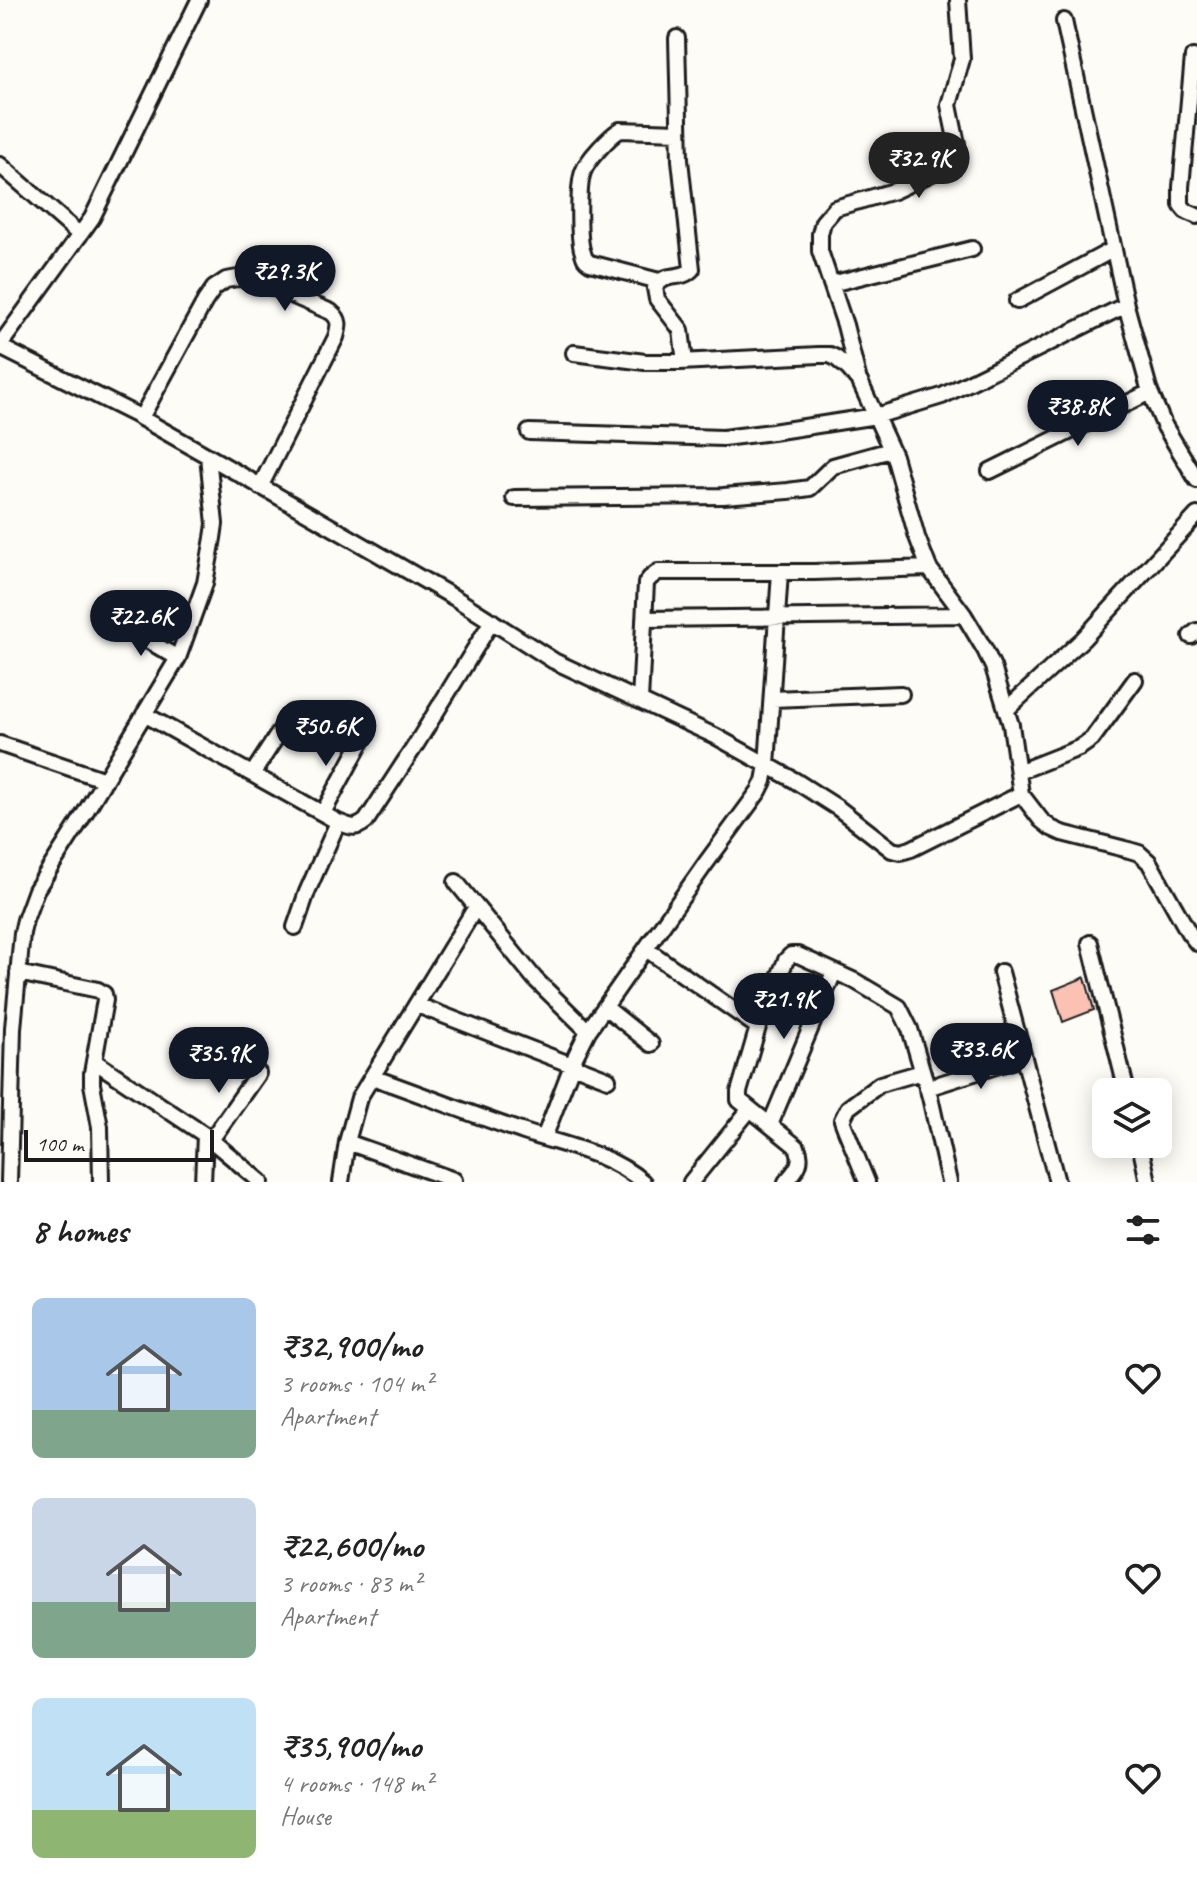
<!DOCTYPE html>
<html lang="en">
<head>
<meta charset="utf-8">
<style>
	body { margin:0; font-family:Caveat,sans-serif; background:#f6f6f6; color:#222; height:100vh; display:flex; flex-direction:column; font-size:30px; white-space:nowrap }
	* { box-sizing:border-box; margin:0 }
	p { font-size:26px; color:#767676 }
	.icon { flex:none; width:44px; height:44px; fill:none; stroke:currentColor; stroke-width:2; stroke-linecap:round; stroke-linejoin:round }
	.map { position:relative; height:1182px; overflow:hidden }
	.sheet { display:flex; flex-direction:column; background:#fff; flex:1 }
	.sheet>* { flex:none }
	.buttons { position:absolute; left:1092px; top:1078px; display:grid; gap:16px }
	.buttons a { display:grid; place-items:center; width:80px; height:80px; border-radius:12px; background:#fff; box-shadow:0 4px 20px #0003; font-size:40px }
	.scale { position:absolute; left:24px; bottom:20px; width:190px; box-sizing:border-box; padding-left:8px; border:4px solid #1c1c1c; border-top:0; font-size:22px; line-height:28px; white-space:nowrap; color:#1c1c1c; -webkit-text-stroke:6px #fdfcf7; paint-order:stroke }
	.price { position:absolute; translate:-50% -68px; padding:0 18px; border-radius:28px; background:#111827; color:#fff; font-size:26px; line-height:52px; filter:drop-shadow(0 2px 4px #0008) }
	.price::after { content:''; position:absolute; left:50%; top:48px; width:24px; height:18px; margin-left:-12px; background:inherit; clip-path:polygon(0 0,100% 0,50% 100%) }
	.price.current { background:#222; color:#fff }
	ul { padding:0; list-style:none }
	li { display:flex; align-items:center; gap:24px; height:200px; padding:0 32px }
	li span { display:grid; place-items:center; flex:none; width:224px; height:160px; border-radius:12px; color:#555 }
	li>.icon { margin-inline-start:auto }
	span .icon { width:96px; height:96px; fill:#fffc; stroke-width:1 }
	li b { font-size:34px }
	h2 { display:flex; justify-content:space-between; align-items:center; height:96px; padding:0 32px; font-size:34px }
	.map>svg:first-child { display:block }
</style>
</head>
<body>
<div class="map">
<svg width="1197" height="1182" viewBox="0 0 1197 1182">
	<rect width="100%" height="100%" fill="#fdfcf7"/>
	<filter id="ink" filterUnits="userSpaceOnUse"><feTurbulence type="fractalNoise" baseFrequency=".0125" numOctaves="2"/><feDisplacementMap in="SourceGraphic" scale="16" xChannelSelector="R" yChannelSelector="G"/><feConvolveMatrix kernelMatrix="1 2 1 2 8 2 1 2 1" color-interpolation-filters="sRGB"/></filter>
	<g filter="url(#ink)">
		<path fill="#fbc1b3" stroke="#1c1c1c" stroke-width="2" d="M1085,977l9,33 -31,12 -10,-32z"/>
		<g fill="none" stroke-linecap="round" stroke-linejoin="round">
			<g stroke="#1c1c1c" stroke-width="20">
				<path id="minor" d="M1064,21l62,284 24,87 14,33 33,55
					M677,38l3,122 12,109c-12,13 -27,1 -37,19l2,11 24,31 4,32
					M1193,57l-12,130v18l5,6 11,5
					M0,165l80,70
					M659,281l-69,-18c-5,-4 -5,-3 -7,-10 -5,-13 -5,-67 0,-81 4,-12 27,-36 37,-42l59,2
					M831,284l141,-35
					M1017,301l97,-52
					M0,345l92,-127 107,-218
					M0,349h4l130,65 74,42 247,142 99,63 161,75 79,44 44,28 54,42 9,2 10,-3 110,-55
					M574,353l71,9h35l139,-7h11l6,3 12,10 12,14 34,74 23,81 12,31 35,47 21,35 8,17 18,58 10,69 20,26 10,8 11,5 67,17 10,3 10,9 40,71 8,10
					M858,377l-13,-52 -25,-74v-17l3,-12 12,-14 59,-17 57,-27 6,-10v-10l-8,-39 13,-46 -4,-59
					M141,418l64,-117 9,-13 12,-8 12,-2 16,1 77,33c10,8 8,14 5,25l-76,150
					M529,432l194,6 49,-6 104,-16 66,-20 184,-91
					M990,471l160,-79
					M514,498l209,-2 65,-5 22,-3 23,-22 58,-16
					M644,619l320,-4
					M123,626l55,32
					M1191,636l6,-5
					M772,699l129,-5
					M640,701l6,-118 4,-5 8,-6h156l115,-4
					M1006,710l77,-71 114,-124
					M144,714l194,108c13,5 17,8 28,-1l49,-75 77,-125
					M0,744l105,36
					M1018,772l61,-24 13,-9 43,-59
					M253,773l39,-60
					M323,813l39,-72
					M456,882l79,97 53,52
					M295,927l12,-35 31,-70
					M1090,943l37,149
					M646,949l112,78
					M1001,972l56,210
					M18,973l80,17 6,4 1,6 -13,73v11l8,43 1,55
					M417,1005l191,74
					M605,1007l46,37
					M94,1061l111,74 56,47
					M372,1077c51,18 101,38 152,55 42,14 85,21 119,50
					M927,1088l97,-31
					M770,1125l64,-153
					M544,1138l32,-83 12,-24 118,-168 53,-72 5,-10 3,-16 13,-193
					M211,1140l47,-67
					M347,1142l107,38
					M1140,1144l8,38
					M9,1182l4,-154 9,-95 3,-13 11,-30 41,-64 101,-168 27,-75 8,-45 2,-14 -7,-68
					M203,1182l2,-47
					M341,1182l6,-40 12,-44 117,-191
					M691,1182l59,-73
					M786,1182c10,-12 18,-19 11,-35l-58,-47v-8l19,-65 28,-67 5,-5h7l57,26 44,26 11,22 20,68 19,85
					M867,1182l-22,-54 -3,-8 6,-12 32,-24 42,-12"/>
			</g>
			<use href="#minor" stroke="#fdfcf7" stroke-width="14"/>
		</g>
	</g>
</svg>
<div class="buttons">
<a><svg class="icon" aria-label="layers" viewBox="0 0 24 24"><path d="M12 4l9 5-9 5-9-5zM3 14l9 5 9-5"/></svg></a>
</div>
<div class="scale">100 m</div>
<b class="price current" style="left:919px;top:200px">₹32.9K</b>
<b class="price" style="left:285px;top:313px">₹29.3K</b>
<b class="price" style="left:1078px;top:448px">₹38.8K</b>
<b class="price" style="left:141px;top:658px">₹22.6K</b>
<b class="price" style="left:326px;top:768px">₹50.6K</b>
<b class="price" style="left:784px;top:1041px">₹21.9K</b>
<b class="price" style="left:981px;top:1091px">₹33.6K</b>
<b class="price" style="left:219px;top:1095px">₹35.9K</b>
</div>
<section class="sheet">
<h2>8 homes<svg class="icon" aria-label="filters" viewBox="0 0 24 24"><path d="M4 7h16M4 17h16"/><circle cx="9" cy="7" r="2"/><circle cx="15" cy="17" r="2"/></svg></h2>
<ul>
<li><span style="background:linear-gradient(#a9c7e8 70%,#7fa58c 0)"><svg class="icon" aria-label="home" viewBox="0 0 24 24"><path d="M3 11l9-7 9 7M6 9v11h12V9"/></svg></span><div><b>₹32,900/mo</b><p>3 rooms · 104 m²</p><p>Apartment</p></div><svg class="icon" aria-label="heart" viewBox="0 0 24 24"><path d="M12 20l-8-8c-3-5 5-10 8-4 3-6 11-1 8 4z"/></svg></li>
<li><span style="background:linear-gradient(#c9d6e8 65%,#7fa58c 0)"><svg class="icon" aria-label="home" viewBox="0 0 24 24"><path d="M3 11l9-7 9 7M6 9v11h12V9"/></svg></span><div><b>₹22,600/mo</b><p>3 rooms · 83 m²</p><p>Apartment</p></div><svg class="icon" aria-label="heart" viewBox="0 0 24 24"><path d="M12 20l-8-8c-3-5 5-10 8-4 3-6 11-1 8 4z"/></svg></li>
<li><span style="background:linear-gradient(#bfe0f5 70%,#8fb573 0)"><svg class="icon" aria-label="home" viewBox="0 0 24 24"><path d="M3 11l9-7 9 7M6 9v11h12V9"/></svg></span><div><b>₹35,900/mo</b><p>4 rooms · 148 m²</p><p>House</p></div><svg class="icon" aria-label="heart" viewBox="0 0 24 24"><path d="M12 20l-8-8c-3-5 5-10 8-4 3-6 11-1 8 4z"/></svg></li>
</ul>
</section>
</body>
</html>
